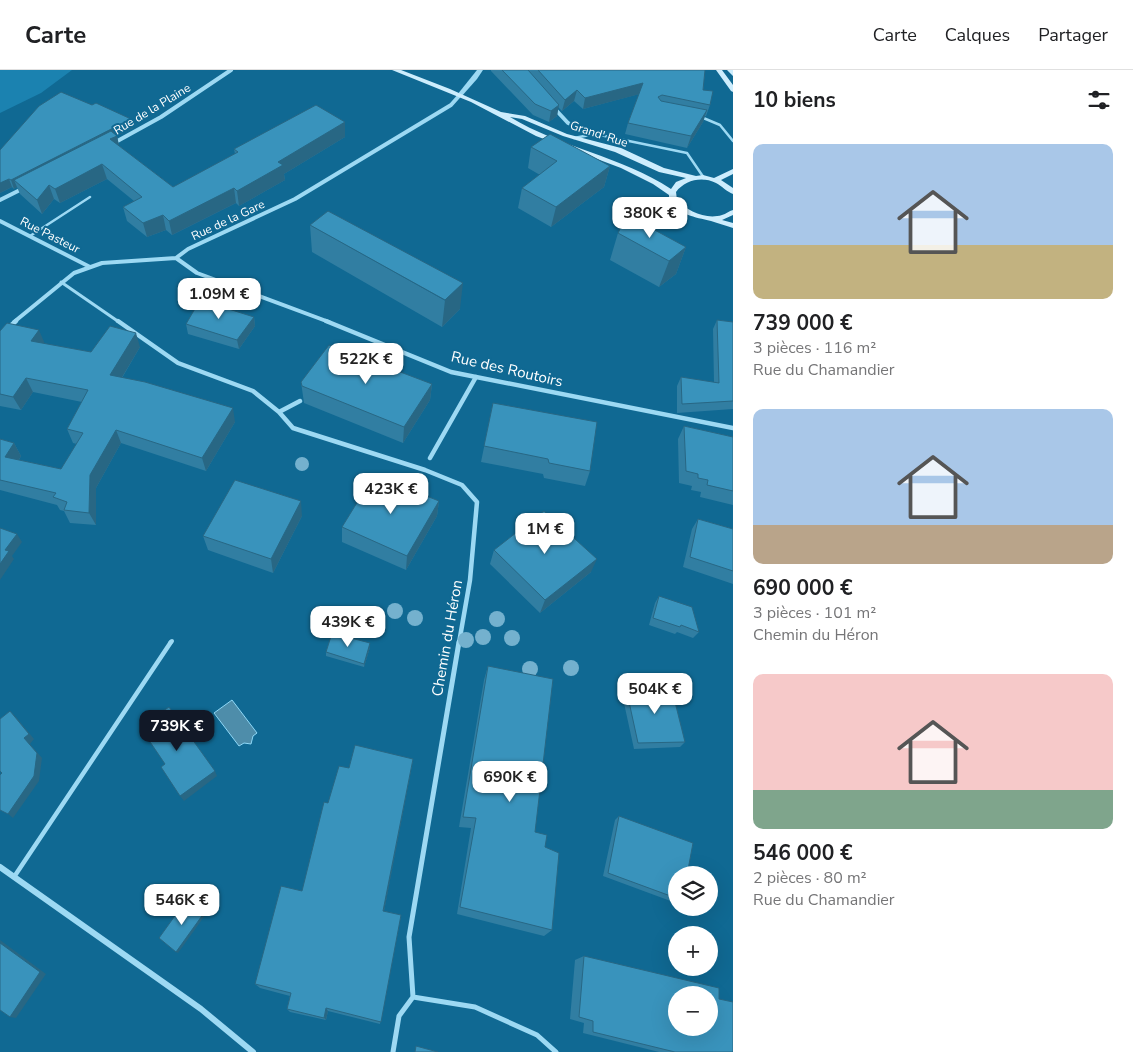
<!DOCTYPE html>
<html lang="fr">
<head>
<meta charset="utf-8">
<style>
	body { margin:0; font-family:"Nunito Sans",sans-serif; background:#f2f2f2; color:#202124; height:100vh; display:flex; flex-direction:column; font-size:19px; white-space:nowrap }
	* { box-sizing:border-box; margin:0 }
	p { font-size:16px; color:#757577 }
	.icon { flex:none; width:28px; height:28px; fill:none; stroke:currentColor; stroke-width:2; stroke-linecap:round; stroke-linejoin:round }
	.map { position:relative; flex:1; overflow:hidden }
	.details { display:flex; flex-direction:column; background:#fff; width:400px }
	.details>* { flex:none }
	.tools { position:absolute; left:668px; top:796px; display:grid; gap:10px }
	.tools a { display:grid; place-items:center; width:50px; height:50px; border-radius:50%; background:#fff; box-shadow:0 5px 20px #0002; font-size:25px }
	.price { position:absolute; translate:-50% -42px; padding:0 11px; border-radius:10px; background:#fff; color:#222; font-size:16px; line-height:32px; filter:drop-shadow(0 1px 2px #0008) }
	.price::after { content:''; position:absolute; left:50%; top:30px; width:15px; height:11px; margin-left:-8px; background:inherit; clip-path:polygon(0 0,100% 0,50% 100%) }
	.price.on { background:#111827; color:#fff }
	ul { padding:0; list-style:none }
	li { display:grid; align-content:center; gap:10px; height:265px; padding:0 20px }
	li span { display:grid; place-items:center; height:155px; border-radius:10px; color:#555 }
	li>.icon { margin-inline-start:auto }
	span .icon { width:90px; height:90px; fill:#fffc; stroke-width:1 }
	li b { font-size:21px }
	h2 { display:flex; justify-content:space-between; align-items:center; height:60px; padding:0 20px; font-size:21px }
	header { display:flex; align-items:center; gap:30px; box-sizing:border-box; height:70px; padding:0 25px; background:#fff; border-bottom:1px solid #e0e0e0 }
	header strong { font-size:24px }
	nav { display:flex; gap:28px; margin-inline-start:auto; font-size:18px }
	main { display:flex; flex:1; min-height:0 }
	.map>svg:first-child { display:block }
</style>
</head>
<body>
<header>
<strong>Carte</strong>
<nav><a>Carte</a><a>Calques</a><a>Partager</a></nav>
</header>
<main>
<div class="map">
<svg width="733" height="982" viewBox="0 0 733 982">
	<rect width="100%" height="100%" fill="#106993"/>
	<path fill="#1b82b0" d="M0,0h72l-31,23 -41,20z"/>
	<path fill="#4e8daa" stroke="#8fd8f7" d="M232,630l25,33 -4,3 -2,8 -7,-1 -5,3 -25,-33z"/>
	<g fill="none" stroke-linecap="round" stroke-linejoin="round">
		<path stroke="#9dd9f3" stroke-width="2.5" d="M701,47l19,8 13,16
			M574,68l21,-4 92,19 17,25
			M30,166l60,-39"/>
		<path stroke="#9dd9f3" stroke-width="4" d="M170,573l2,-2"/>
		<path stroke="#9dd9f3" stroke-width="4.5" d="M14,807l157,-235"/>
		<path stroke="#9dd9f3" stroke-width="3" d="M61,212l58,40"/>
		<path stroke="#9dd9f3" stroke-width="4.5" d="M118,251l60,42 75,28 26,21 14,16 132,42 37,15 15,17 -7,78 -11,63
			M279,342l21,-11
			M430,388l46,-81"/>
		<path stroke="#9dd9f3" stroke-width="5" d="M413,927l62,10 62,28 19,17
			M393,982l6,-36 14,-19 -4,-60 50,-295"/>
		<path stroke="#9dd9f3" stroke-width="4" d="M554,38l14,15 27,11
			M112,74l49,-27 70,-47
			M0,130l24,-12
			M0,151l90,46
			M176,188l21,15 132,49
			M14,252l60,-49 28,-10 74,-5 12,-9 107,-50 156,-94 8,-9"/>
		<path stroke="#9dd9f3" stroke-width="4.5" d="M326,251l125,51 282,56
			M0,265l16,-14"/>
		<path stroke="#9dd9f3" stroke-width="6" d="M0,797l201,142 52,43"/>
		<path fill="#9dd9f3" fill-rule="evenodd" d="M477,0h6l-6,9 -16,18h-4v-2z"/>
		<path fill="#cdedfd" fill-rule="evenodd" d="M392,0h9l49,19 51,23 24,4 42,18 54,14 43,20 32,8 7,-1 11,3 19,-9v5l-12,6 12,8v6c-6,-2 -11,-8 -17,-11 -14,-7 -31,-3 -40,9l1,8c10,11 29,20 45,15 4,-1 7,-4 11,-5v5l-11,5 11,3v5c-7,-2 -15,-5 -22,-7 -17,-4 -31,-6 -42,-20v-6l-16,-11 -32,-16 -85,-32 -65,-34zM510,47l12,2 41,17 52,16 44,20 27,6 -10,4 -5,7c-50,-33 -110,-41 -161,-72z
			M716,0h6l11,15v7l-2,-1z
			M727,0h6v6z"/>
	</g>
	<g fill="#74b1ce">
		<circle cx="302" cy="394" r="7"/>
		<circle cx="395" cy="541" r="8"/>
		<circle cx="342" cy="544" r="8"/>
		<circle cx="415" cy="548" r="8"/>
		<circle cx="497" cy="549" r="8"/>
		<circle cx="483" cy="567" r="8"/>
		<circle cx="512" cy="568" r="8"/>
		<circle cx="466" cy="570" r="8"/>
		<circle cx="571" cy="598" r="8"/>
		<circle cx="530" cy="599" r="8"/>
	</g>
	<path fill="#317ea2" d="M491,0h214l-2,20 7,15 -4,11h-1l-2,6 -16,26 -62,-14 3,-11 11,-29 -56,15 -9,-8 -12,10 -4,-4 -1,9 -8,6 -16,-7 -42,-44z
		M345,52v15l-61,37 1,6 -46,26 -3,-3 -64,32 -6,-5 -19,7 -20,-16 -4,-14 11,-6 -27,-22 -47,24 -6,-4 -12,15 -22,-20 -3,-7 -3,2 -2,-2 -12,6v-43l133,-22 -16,8 2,10 54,41 62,-33 -1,-5z
		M531,77l79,19 -6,21 -53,40 -33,-19 4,-20 18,-13 -12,-7z
		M310,155l150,84 -18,18 -130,-75z
		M618,163l68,14 -10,27 -17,13 -49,-27z
		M254,247l1,9 -16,23 -51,-15 -2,-10z
		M717,250l16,2v87l-56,4v-27l4,-9 33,6 -1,-54z
		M0,261l45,13 46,8 49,-5 -18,31 113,44 -29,49 -85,-28 -25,45v37l-26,-2 -6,-12 -4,-1 -3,-5 -57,-15v-51l14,4 7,13 -2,4 42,9 16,-25 -4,-1 -6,-14 15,-27 -49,-10 -12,18 -21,-4z
		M301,312l131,2 -2,16 -27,43 -99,-40z
		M493,333l97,68 -5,15 -41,-8 -1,-4 -62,-12z
		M684,356l49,11v68l-33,-8 1,-5 -10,-2 1,-4 -13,-3 -1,-44z
		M439,431l-2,15 -31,54 -64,-28v-15z
		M302,446l-29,57 -65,-23 -5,-14z
		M698,449l35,10v55l-50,-17 9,-38z
		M494,480l97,22 -51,41 -50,-49z
		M659,526l40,36 -6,6 -16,-6 -2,2 -26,-9 6,-22z
		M370,573v4l-6,20 -38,-11v-4z
		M488,596l47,166 10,15 7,83 -8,6 -87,-22 14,-86 -12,-1 25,-147z
		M626,618l59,54 -5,5 -46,2 -12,-55z
		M413,689l-29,152 17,4 -21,109 -52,-13 -2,9 -36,-8 -3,-3 3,-13 -30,-8 -5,-4 47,-93 26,-88 21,-35z
		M619,746l57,59v28l-73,-27 12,-56z
		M584,886l135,43 14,53h-74l-76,-19 1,-10 -14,-4 5,-59z"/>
	<path fill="#286784" d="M643,13l-3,11 -57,15 2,-11z
		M577,20l-3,11 -12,10 3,-11z
		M559,35l-2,11 -8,6 2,-11z
		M707,40l-4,12 -16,26 4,-12z
		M131,49l2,9 -16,8 3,14 -106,30 3,7 -3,2 -3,-9z
		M345,52v15l-61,37 1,6 -46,26 -2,-15 41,-29z
		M102,94l5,15 -47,24 -5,-14z
		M610,96l-6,21 -53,40 5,-20z
		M9,109l3,8 -12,6v-10z
		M49,115l5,14 -12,15 -5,-14z
		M234,118l2,15 -64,32 -3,-14z
		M163,145l3,15 -19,7 -4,-14z
		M686,177l-10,27 -17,13 10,-26z
		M463,213l-3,26 -18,18 3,-27z
		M254,247l1,9 -16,23 -2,-9z
		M39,260l6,14 -14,-3z
		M136,263l4,14 -25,42 -5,-14z
		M26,308l7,14 -12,18 -8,-13z
		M432,314l-2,16 -27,43 1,-16z
		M233,338l2,14 -29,49 -4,-13z
		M116,360l5,13 -25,45v37l-7,-12 1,-38z
		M14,373l7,13 -8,14 -8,-13z
		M301,431l1,15 -29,57 -2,-14z
		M439,431l-2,15 -31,54 1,-14z
		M17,464l5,8 -10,14 2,3 -14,21v-16l5,-14z
		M597,489l-6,13 -51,41 5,-13z
		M370,573v4l-6,20v-3z
		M10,641l6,6 18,22 -4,5 12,14 -3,23 -26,37 -5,-4 16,-76z
		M413,689l-2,12 -28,146v-6z
		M215,701l2,5 -33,25 -4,-5z
		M204,843l2,1 -28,39 -2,-1z
		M0,870l46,34 -30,44 -6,-1z
		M326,938l2,3 -2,9 -2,-2z"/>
	<path fill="#3993bc" stroke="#286784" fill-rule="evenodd" d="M502,0h26l31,35 -8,6 -16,-7z
		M538,0h167l-2,20 10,1 -3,14 -48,-10 -4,2 3,4 46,9 -16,26 -63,-13 15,-40 -58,15 -8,-8 -12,10z
		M61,22l31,13 4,-2 35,16 -120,61 -2,-1 -9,4v-33l39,-44z
		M316,35l29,17 -67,40 5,3 -46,26 -3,-3 -65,33 -6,-6 -20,8 -20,-16 19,-10 -40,-33 -47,25 -6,-4 -12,15 -23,-20 97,-49 6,5 -7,3 63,48 65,-35 -4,-3z
		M550,64l60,32 -54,41 -34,-19 35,-27 -26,-14z
		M328,141l135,72 -18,17 -135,-75z
		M627,145l59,32 -17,14 -51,-28z
		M200,230l54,17 -17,23 -51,-16z
		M717,250l16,2v79l-51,3 -1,-27 38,6z
		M7,253l32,7 -8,11 60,11 19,-26 26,7 -26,42 35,7 88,26 -31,50 -86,-28 -26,45 -1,38 -25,-3 3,-8 -14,-5 3,-4 -56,-13v-41l14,4 -9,14 56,12 22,-36 -16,-4 21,-39 -62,-12 -13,19 -13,-3v-63z
		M329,275l103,39 -28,43 -102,-41 -1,-4z
		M493,333l104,19 -7,49 -41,-8 -1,-4 -64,-13z
		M684,356l49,11v54l-26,-6 1,-5 -10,-2v-4l-12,-3z
		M374,405l65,26 -32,55 -65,-29z
		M235,410l66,21 -30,58 -68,-23z
		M544,441l53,48 -52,41 -51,-50z
		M698,449l35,10v42l-43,-14z
		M0,458l17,6 -12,16 4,1 -9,13z
		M659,526l33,11 7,25 -18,-7 -1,2 -27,-9z
		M332,563l38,10 -6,21 -38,-12z
		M488,596l65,13 -18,153 12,3 -2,12 14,6 -7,77 -92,-23 16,-89 -13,-1z
		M671,616l14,56 -47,1 -12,-55z
		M169,637l46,64 -35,25 -19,-29 4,-3 -25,-37z
		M10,641l19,23 -5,4 13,15 -3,23 -26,38 -8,-4v-35l2,-2 -2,-2v-52z
		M355,675l58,14 -30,152 18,4 -20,107 -55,-14 -2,10 -37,-9 4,-16 -36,-9 26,-98 21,5 22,-89 4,1 11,-37 10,2z
		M619,746l74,27 -6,32h-11v23l-68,-25z
		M187,829l17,14 -28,39 -17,-14z
		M0,873l40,29 -30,45 -10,-7z
		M584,886l135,32v11l14,3v50h-58l-82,-20v-11l-14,-4zM676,925h33v33h-33z
		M416,976l22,6h-23z"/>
	<g text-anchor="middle" stroke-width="4" stroke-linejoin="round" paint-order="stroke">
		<g font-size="12" fill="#fff" stroke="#106993">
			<text transform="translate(152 39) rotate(-31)" y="4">Rue de la Plaine</text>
			<text transform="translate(599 64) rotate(18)" y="4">Grand' Rue</text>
			<text transform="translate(228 150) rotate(-25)" y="4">Rue de la Gare</text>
			<text transform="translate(50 165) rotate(27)" y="4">Rue Pasteur</text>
		</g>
		<g font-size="15" fill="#fff" stroke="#106993">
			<text transform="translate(507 299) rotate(13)" y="5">Rue des Routoirs</text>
			<text transform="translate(447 568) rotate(-80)" y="5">Chemin du Héron</text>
		</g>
	</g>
</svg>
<div class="tools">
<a><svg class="icon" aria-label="layers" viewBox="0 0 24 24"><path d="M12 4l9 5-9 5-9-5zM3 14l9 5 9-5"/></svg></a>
<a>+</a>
<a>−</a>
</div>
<b class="price" style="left:650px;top:169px">380K €</b>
<b class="price" style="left:219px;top:250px">1.09M €</b>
<b class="price" style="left:366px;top:315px">522K €</b>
<b class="price" style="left:391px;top:445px">423K €</b>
<b class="price" style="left:545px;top:485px">1M €</b>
<b class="price" style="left:348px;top:578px">439K €</b>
<b class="price" style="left:655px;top:645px">504K €</b>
<b class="price on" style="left:177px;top:682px">739K €</b>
<b class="price" style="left:510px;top:733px">690K €</b>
<b class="price" style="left:182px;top:856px">546K €</b>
</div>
<section class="details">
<h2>10 biens<svg class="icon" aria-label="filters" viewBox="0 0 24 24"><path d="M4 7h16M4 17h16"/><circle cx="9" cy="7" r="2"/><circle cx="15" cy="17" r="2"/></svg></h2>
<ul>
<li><span style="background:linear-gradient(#a9c7e8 65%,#c2b280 0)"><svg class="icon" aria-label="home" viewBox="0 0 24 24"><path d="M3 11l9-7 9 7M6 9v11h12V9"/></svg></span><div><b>739 000 €</b><p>3 pièces · 116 m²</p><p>Rue du Chamandier</p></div></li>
<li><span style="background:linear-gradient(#a9c7e8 75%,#b9a48a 0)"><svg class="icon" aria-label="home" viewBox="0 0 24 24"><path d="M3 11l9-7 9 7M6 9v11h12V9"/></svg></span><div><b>690 000 €</b><p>3 pièces · 101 m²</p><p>Chemin du Héron</p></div></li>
<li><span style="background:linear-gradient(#f6c9c9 75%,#7fa58c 0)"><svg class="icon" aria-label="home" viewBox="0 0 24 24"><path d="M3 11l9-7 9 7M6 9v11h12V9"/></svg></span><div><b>546 000 €</b><p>2 pièces · 80 m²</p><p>Rue du Chamandier</p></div></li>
</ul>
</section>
</main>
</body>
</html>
